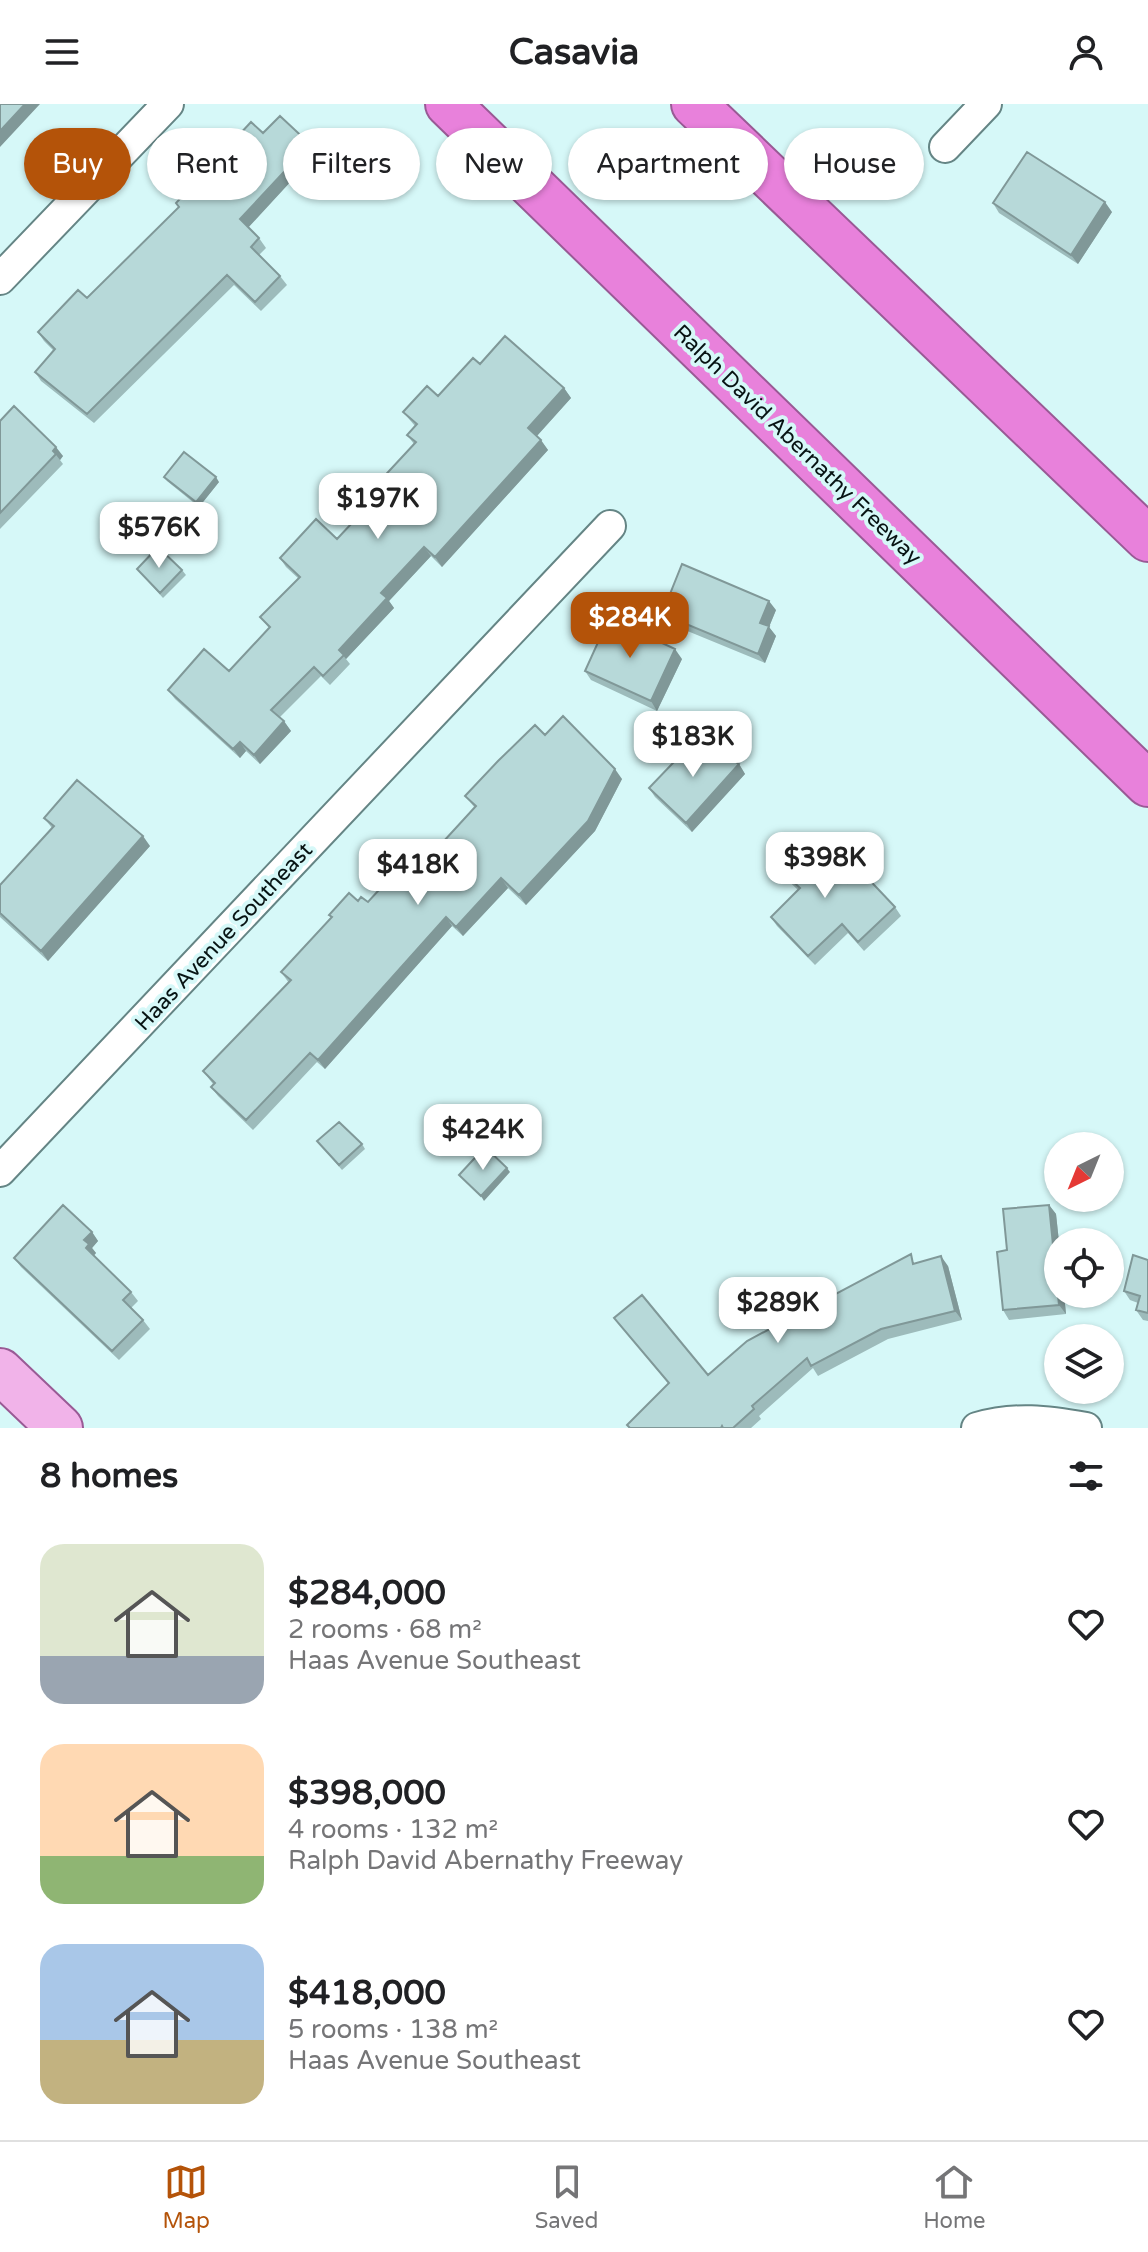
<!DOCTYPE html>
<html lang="en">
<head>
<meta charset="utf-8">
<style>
	body { margin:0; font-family:"Varela Round",sans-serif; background:#f2f2f2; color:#202124; height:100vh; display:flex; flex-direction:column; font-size:30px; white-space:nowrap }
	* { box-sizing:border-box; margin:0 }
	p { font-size:26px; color:#757577 }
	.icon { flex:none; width:44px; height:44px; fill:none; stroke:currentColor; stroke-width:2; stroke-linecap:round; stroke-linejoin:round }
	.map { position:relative; height:1324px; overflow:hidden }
	.side { display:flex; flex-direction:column; background:#fff; flex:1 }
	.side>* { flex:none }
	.guide { position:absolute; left:24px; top:24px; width:1100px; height:72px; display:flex; gap:16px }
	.needle { width:52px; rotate:223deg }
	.fabs { position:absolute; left:1044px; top:1028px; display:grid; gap:16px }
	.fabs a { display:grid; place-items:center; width:80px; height:80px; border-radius:50%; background:#fff; box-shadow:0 2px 6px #0004; font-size:40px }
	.price { position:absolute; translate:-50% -68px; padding:0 18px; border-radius:16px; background:#fff; color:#222; font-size:26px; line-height:52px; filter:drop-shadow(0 2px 4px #0008) }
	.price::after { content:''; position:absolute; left:50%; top:48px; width:24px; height:18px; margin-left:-12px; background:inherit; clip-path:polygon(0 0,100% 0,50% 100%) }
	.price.current { background:#b45309; color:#fff }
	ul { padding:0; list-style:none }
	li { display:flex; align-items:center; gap:24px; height:200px; padding:0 40px }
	li span { display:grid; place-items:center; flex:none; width:224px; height:160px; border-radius:24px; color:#555 }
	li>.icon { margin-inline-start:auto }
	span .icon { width:96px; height:96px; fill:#fffc; stroke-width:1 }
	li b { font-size:34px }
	h2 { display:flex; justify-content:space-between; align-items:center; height:96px; padding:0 40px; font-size:34px }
	.tag { padding:0 28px; border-radius:36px; background:#fff; box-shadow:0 2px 6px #0004; font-size:28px; line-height:72px }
	.tag.current { background:#b45309; color:#fff }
	header { display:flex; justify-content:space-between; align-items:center; height:104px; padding:0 40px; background:#fff; font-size:36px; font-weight:700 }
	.tab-bar { display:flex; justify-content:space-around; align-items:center; height:112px; border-top:2px solid #e0e0e0; background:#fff; font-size:22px; color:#757577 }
	.tab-bar a { display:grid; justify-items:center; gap:4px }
	.tab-bar .current { color:#b45309 }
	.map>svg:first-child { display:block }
</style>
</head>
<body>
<header><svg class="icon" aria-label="menu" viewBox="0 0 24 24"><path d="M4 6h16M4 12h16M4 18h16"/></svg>Casavia<svg class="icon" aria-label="person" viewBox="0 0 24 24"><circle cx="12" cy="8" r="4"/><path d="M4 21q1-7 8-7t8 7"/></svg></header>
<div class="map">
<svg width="1148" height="1324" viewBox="0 0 1148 1324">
	<rect width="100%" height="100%" fill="#d6f8f8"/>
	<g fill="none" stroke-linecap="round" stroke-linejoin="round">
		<g stroke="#658585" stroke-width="34">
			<path id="minor" d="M945,43l41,-43
				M0,175l168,-175
				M0,1067l610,-645
				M977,1324c38,-11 70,-7 109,0"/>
		</g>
		<g stroke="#995a95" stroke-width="48">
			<path id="primary" d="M0,1267l60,57"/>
		</g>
		<g stroke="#995a95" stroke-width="48">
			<path id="motorway" d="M448,0l700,680
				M694,0l454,435"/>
		</g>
		<use href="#minor" stroke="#fff" stroke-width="30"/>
		<use href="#primary" stroke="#f1b3e9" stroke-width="44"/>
		<use href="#motorway" stroke="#e881db" stroke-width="44"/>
	</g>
	<path fill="#9dbbbb" d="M263,29l47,11 7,9 -69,74 11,11 7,10 -7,7 21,21 7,9 -26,26 -27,-26 -140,138 -53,-42 -6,-9 19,-21 -10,-10 -6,-9 49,-34 92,-90 -3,-5z
		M993,99l119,9 -34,52 -79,-51z
		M480,260l84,24 7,10 -34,38 11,14 -106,117 -11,-11 -42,45 5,7 -48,51 4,5 -20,21 -9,-9 -41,41 11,14 -31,33 -14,-13 -6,7 -65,-59 -7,-9 61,-19 40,-43 -9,-11 39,-38 -13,-12 -6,-9 57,-19 45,-48 -5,-7 37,-40 -7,-9 8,-9 -12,-14 35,-16z
		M0,317l63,35 -3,4 3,4 -63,65z
		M164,373l55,5 -20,25 -32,-26z
		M137,465l45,1 4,5 -23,23z
		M776,506l-7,17 7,9 -11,27 -97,-40 -6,-9z
		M682,555l-25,52 -66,-31 -6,-9z
		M545,631l77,44 -27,52 -69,74 -18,-17 -45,48 -11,-10 -127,143 -8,-7 -64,68 -35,-34 -7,-9 2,-3 -10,-13 86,-88 -8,-11 50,-55 -2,-2 29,-14 10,1 53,-36 54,-58 -10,-12z
		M739,660l6,10 -53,58 -37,-35 -6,-9z
		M44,714l106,28 -102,115 -48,-44v-32l52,-57z
		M770,756l77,23 48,24 6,9 -37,35 -16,-18 -33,32 -38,-39 -6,-9 27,-27 -22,-21z
		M317,1037l45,3 3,5 -23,21z
		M1049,1101l7,9 3,28 -1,52h6l2,20 -57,6 -6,-10z
		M92,1128l6,9 -6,7 4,5 -2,3 37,36 7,9 -7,7 12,12 7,9 -31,31 -98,-93 -7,-9z
		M1148,1156v61l-5,-1 -7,-10 2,-7 -8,-3 -6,-9z
		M917,1159l31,3 14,54 -74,19 -70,37 -5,-8 -54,48 2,3 -10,9h-122l-2,-3 42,-41 -55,-66 94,57z"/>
	<path fill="#809898" d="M25,0h15l-40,43v-16z
		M310,40l7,9 -70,76 -7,-10z
		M1105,98l7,10 -34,52 -7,-9z
		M564,284l7,10 -36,40 -7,-10z
		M541,336l7,10 -106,117 -7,-10z
		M56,343l7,9 -3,4 -7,-9z
		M216,373l3,5 -20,25 -3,-5z
		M424,443l7,9 -42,45 5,7 -48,51 -7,-9 42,-57z
		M769,497l7,9 -7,17 7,9 -11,27 -7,-9 2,-31z
		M675,545l7,10 -25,52 -6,-10z
		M284,617l7,10 -31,33 -6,-9z
		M240,638l6,9 -6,7 -7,-9z
		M739,660l6,10 -53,58 -6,-9z
		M615,665l7,10 -27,52 -69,74 -7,-10z
		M143,732l7,10 -102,115 -7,-10z
		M501,774l7,10 -45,48 -7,-9z
		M446,813l6,9 -127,143 -7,-9z
		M507,1064l3,4 -26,29 -3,-5z
		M1049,1101l7,9 3,28 -1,51z
		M92,1128l6,9 -6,7 4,5 -4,4 -6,-9 -2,-8z
		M941,1152l7,10 14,54 -7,-9z
		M1058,1190h6l2,20 -7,-9z"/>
	<path fill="#b7d9d9" stroke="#809898" stroke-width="2" d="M0,0h25l-25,27z
		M280,12l30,28 -70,75 19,19 -8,9 29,29 -25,26 -28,-27 -140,139 -52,-42 20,-23 -17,-17 40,-42 9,8 92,-91 -3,-4 75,-81 12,11z
		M1027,48l78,50 -34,53 -78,-52z
		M505,232l59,52 -36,40 13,12 -106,117 -11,-10 -43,46 6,5 -48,52 5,5 -21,21 -9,-9 -43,43 13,11 -30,34 -14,-13 -7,7 -65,-59 36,-41 25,22 41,-44 -10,-10 40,-40 -20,-19 36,-39 21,20 46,-49 -6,-6 39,-42 -9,-7 10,-11 -14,-12 24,-26 11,10 35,-38 7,6z
		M14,302l42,41 -3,4 3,3 -56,59v-92z
		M184,348l32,25 -20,25 -32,-25z
		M158,443l24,23 -22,23 -23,-24z
		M682,460l87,37 -9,22 9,3 -11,28 -96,-40z
		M609,514l66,31 -24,52 -66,-30z
		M563,612l52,53 -27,52 -69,74 -18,-17 -45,49 -10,-10 -128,143 -8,-7 -64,67 -35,-33 4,-4 -12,-12 88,-91 -10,-8 51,-55 -3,-2 20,-22 9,8 3,-4 7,5 42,-46 11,10 55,-60 -11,-10 33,-35 37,-36 10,10z
		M696,635l43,25 -53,59 -37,-35z
		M77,676l66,56 -102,115 -41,-38v-28l54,-59 -10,-8z
		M792,732l55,47 13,-13 35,37 -37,35 -16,-18 -34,32 -37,-39 29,-29 -30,-28z
		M339,1018l23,22 -23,21 -22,-24z
		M485,1043l22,21 -26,28 -22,-21z
		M63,1101l29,27 -8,8 5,4 -3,4 45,44 -8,8 20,20 -31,31 -98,-93z
		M1049,1101l10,100 -56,5 -6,-58 10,-2 -4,-41z
		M911,1150l2,10 28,-8 14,55 -74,18 -70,37 -4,-8 -55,48 2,3 -21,19h-10l-1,-2 -1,2h-91l-3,-3 42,-42 -55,-65 28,-23 66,80 39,-34z
		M1133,1151l15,5v53l-12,-3 4,-14 -16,-5z"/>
	<g text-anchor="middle" stroke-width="8" stroke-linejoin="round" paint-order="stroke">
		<g font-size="22" fill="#071313" stroke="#d6f8f8">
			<text transform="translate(798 340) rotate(44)" y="8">Ralph David Abernathy Freeway</text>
			<text transform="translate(223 832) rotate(-47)" y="8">Haas Avenue Southeast</text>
		</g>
	</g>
</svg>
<div class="fabs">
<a><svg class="needle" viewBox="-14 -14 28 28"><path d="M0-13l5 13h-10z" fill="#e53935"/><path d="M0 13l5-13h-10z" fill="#757577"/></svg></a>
<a><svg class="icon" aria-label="locate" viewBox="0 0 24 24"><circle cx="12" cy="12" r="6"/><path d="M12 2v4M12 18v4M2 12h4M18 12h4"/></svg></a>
<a><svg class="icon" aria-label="layers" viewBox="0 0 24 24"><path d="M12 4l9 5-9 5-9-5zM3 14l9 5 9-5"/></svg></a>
</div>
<b class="price" style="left:378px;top:437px">$197K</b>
<b class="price" style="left:159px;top:466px">$576K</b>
<b class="price current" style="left:630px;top:556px">$284K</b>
<b class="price" style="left:693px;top:675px">$183K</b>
<b class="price" style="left:825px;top:796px">$398K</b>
<b class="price" style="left:418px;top:803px">$418K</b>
<b class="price" style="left:483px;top:1068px">$424K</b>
<b class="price" style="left:778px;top:1241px">$289K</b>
<div class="guide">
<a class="tag current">Buy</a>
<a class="tag">Rent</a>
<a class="tag">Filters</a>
<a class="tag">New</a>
<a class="tag">Apartment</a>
<a class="tag">House</a>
</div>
</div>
<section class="side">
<h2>8 homes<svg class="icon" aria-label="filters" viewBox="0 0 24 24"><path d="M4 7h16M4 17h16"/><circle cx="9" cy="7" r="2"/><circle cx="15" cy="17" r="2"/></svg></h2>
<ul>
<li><span style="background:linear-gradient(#dfe7d0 70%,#9aa5b1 0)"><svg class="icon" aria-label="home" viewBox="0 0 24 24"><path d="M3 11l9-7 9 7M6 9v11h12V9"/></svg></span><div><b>$284,000</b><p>2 rooms · 68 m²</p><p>Haas Avenue Southeast</p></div><svg class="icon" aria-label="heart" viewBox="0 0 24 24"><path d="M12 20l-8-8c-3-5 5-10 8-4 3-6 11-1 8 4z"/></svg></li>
<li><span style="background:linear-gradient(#ffd9b3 70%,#8fb573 0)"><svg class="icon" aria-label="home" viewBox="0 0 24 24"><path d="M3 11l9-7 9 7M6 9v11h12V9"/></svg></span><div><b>$398,000</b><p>4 rooms · 132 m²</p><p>Ralph David Abernathy Freeway</p></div><svg class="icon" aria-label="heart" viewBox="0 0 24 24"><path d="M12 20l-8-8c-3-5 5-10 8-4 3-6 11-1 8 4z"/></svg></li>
<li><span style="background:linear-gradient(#a9c7e8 60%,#c2b280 0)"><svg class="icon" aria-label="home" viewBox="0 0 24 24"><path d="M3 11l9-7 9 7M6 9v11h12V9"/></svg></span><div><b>$418,000</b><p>5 rooms · 138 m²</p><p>Haas Avenue Southeast</p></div><svg class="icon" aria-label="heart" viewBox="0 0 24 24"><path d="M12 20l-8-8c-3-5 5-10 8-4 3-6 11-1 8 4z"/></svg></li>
</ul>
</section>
<nav class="tab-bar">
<a class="current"><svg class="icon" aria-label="map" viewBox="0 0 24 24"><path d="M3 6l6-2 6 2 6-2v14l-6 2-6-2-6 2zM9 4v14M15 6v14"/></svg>Map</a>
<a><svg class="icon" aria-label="saved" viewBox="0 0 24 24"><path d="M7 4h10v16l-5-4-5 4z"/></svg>Saved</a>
<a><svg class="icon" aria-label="home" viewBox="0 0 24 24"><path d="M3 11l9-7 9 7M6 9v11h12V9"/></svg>Home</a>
</nav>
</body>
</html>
